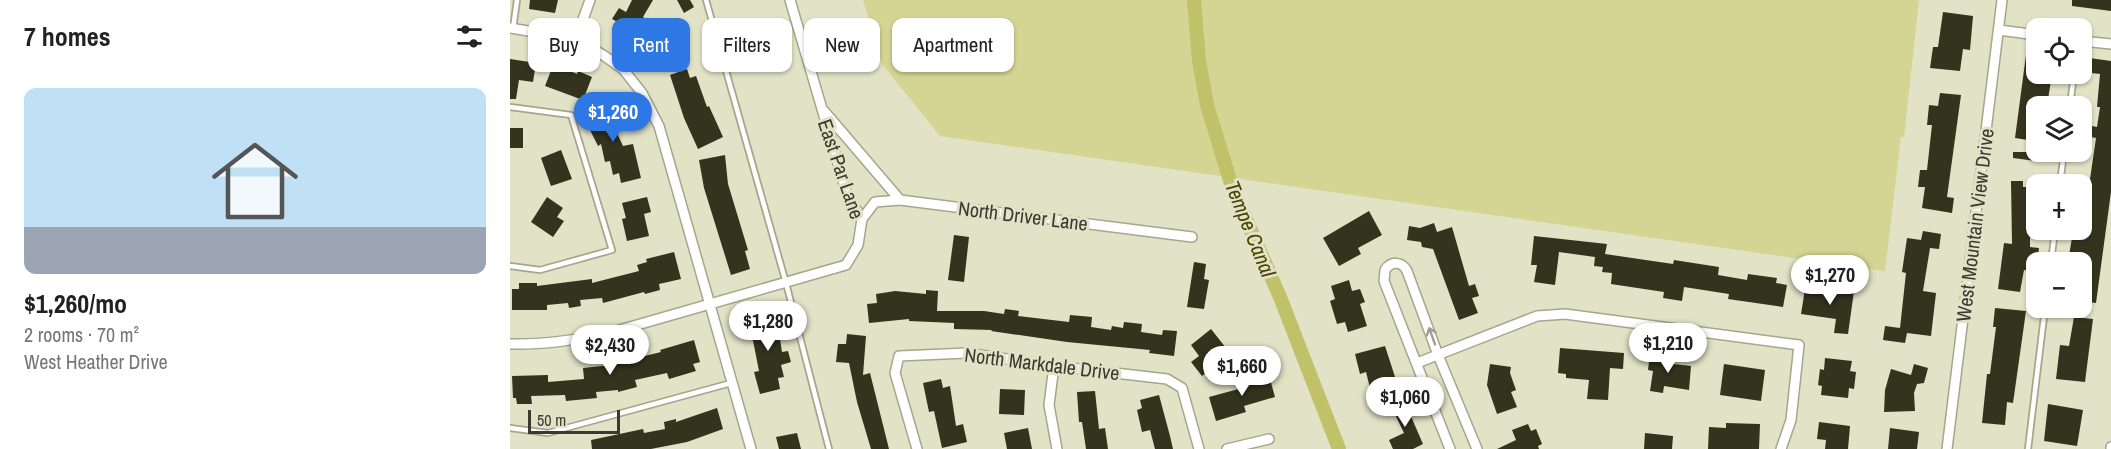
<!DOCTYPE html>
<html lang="en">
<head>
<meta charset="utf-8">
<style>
	body { margin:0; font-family:"Archivo Narrow",sans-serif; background:#f2f2f2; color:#222; height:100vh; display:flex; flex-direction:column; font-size:22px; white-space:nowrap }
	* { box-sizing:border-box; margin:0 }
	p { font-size:20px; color:#767676 }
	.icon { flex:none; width:33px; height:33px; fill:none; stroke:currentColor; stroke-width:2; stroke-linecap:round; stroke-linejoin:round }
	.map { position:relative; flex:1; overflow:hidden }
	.sheet { display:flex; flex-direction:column; background:#fff; width:510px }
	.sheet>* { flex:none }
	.guide { position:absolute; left:18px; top:18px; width:570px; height:54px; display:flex; gap:12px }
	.fabs { position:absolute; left:1516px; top:18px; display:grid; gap:12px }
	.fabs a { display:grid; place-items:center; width:66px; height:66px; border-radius:12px; background:#fff; box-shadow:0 2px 4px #0004; font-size:30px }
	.scale { position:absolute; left:18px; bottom:15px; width:92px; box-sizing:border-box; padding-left:6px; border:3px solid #3a3a2f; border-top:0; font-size:16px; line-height:21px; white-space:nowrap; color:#3a3a2f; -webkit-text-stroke:4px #e1e2c6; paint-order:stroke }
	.price { position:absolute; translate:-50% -51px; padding:0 14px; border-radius:21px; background:#fff; color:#222; font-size:20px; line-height:39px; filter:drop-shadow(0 2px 3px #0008) }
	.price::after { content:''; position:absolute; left:50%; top:36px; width:18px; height:14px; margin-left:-9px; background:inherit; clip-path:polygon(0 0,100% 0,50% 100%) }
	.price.selected { background:#2d78e4; color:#fff }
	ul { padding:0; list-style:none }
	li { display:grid; align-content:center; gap:12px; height:318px; padding:0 24px }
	li span { display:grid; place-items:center; height:186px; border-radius:12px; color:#555 }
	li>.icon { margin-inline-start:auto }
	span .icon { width:108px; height:108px; fill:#fffc; stroke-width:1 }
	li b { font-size:26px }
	h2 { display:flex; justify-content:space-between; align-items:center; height:72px; padding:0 24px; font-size:26px }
	.tag { padding:0 21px; border-radius:12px; background:#fff; box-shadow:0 2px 4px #0004; font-size:21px; line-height:54px }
	.tag.selected { background:#2d78e4; color:#fff }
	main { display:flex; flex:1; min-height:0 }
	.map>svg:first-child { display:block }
</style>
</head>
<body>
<main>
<section class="sheet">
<h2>7 homes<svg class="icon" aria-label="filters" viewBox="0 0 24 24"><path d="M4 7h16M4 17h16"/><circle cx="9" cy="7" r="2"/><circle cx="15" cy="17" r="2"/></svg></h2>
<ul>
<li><span style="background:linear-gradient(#bfe0f5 75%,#9aa5b1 0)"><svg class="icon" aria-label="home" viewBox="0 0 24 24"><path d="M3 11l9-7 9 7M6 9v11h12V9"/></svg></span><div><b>$1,260/mo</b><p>2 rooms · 70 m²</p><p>West Heather Drive</p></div></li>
</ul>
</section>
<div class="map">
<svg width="1601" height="449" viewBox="0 0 1601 449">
	<rect width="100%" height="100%" fill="#e1e2c6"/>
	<path fill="#d4d493" d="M353,0h1056l-15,137h-3l-16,134 -945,-135 -58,-72z"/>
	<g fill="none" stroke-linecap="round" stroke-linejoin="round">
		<path stroke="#c1c16a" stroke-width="14" d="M684,0l5,61 8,44 25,82 48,110 59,152"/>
	</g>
	<path fill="#34341e" d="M20,0h28l-3,13 -26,-4z
		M122,0h21l-10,17 6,4 -4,6 19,17 7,-8 15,12 -18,20 -28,-23 6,-7 -34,-19 7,-11 7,4z
		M167,0h13l4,7 -10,6z
		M1562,0h39v11l-39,-5z
		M1433,12l30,4 -3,34 -7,-1 -3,22 -30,-3 3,-21h5z
		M1516,55l11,1v18h15l-5,32 -10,-1v47h9l-1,10 -32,-4v-6h13l2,-12 -13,-2z
		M1572,57l29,4v131l-15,111 -14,-2v-39l-14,-1 5,-29 9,2v-27l4,-29 4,1 6,-41 -5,-1 1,-11 5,1 3,-20h-3l3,-33 -18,-2z
		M0,59l26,4 -3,19 -14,-2 -3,19h-6z
		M42,68l11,4 2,-3 12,5 1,-3 14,6 -9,23 -38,-14z
		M177,69l3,9 6,-2 11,31 2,-1 14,31 -25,12 -14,-31 -14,-43z
		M1430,93l21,2 -14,102 7,1 -2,15 -30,-5 3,-21h-7l2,-17h7l5,-45h-5l2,-20 9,1z
		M98,98l7,15 -6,3 14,30 10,-2 8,34 -20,5 -2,-10 -6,2 -3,-14 -5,1 -4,-18 -3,2 -10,-20 5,-2 -8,-14z
		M0,128h13v20h-13z
		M51,150l11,29 -21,7 -10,-28z
		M215,155l3,29 20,66 -3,1 5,18 -19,6 -27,-87 -5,-28z
		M1501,181h12v6h7v22h7v11h-7v27l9,1 -3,24 -12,-2 -4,22 -22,-3 6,-46 8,1z
		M37,197l16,11 -6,9 7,4 -11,16 -22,-15z
		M137,197l4,15 -7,2 5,22 -22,5 -5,-22 4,-1 -4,-15z
		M859,211l13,24 -24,13 3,6 -22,12 -16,-28z
		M924,223l3,9 15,-5 17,59 6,-2 4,12 -7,2 6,15 -19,7 -26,-71 -11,-2 -1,-5 -14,-2 2,-14 11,2z
		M1413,231l18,3 -2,15 -9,-1 -7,43 13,2 -5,43 -24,-3 -2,10 -22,-3 2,-14 15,2 6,-55 -4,-1 5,-34 14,2z
		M444,235l15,2 -5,45 -16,-2z
		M1024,236l73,8 -2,10 68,10 1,-4 45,7 -1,8 29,5 1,-6 29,4 -1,5 11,2 -4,22 -55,-8 1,-5 -45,-7 -2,14 -19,-3 1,-6 -53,-8 1,-11 -10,-1 1,-5 -9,-1 1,-9 -36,-5 -4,33 -21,-3 3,-17h-6z
		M164,252l7,27 -22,5 1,6 -15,4 -1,-2 -41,11 -1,-5 -22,2 1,6 -12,2 -1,-5 -21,2v5h-35v-21h7v-6h18v3l55,-7v4l47,-12 -2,-6 10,-3 -1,-3z
		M684,262l12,2 -2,15 5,1 -5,29 -17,-2z
		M839,280l3,11 8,-2 5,13 -5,2 7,22 -19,6 -3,-10 -8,2 -7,-23 5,-2 -4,-13z
		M1316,287l28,4 -6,43 -14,-1 2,-14 -35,-5 4,-25 20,3z
		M416,290l12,1 -1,20h47l20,3 1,-5 14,2 -1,5 51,6 1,-7 22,2 -1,10 20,3 1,-4 11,2 1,-6 18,2 -1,8 21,3 1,-5 14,1 -3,25 -25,-3 1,-3 -83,-8 -76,-11 1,-1 -38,-1v-6l-45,-2v-2l-40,4 -2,-19 10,-1 -1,-9 19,-3 31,3z
		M1485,308l31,3 -13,92 -6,-1 -2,23 -23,-2 5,-49h3l6,-47h-3z
		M260,312l3,15 5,-1 4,26 6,-1 3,11 -10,3 3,12 -6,1 2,11 -20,5 -6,-22 5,-1 -11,-56z
		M1564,317l19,2 -8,63 -29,-3 4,-34 9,1z
		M701,329l19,24 -28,23 -11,-14 8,-6 -8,-11z
		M337,334l19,2 -3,39 7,-2 19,76h-18l-14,-47 -8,-39 -13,-1 2,-18h8z
		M184,340l6,22 -7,2 3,7 -27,8 -2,-6 -32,7 2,7 -19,5v-2l-22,2 1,6 -31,3 -1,-6 -34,1 1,8h-15l-1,-6h-3l-1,-22 36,-1v7l36,-3 -1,-11 29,-3v-1l49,-12 -1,-2z
		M875,346l11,34 -26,8 -4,-16 -6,2 -5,-20z
		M1050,348l64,5 -1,16 -13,-1 -2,32 -21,-1 2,-19 -23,-2v-4l-8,-1z
		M1140,353l16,2 -2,8 27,3 -2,24 -25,-4 -1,7 -13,-2 3,-20 -5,-1z
		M1315,358l27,3 -2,10 6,1 -2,17 -5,-1 -1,10 -27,-3 1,-9 -4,-1 2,-16 4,1z
		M980,364l21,3 -1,6 6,17 -5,2 6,15 -20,7 -10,-29z
		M1214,364l41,6 -4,31 -41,-6z
		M1404,364l14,4 -4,15 -7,1 -3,9 1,18 -31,1 1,-22 6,-21 20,6z
		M745,370l3,12 12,-3 5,18 -31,9 2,6 -30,9 -7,-24 37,-10 -3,-14z
		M431,379l2,9 7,-2 6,40 7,-2 4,18 -25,6 -8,-37 -5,1 -6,-29z
		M490,389l25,1 -1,25 -25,-1z
		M585,391l4,38 6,-1 3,21h-22l-4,-27h-3l-2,-30z
		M649,395l11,41 3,13h-18l-5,-19 -8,2 -5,-22 5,-2 -2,-8z
		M893,398l20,46 -10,5h-20l-4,-9 15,-7 -14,-29z
		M1538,404l35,6 -6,36 -33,-5z
		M207,408l6,21 -36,13 -36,7h-59l-1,-9 52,-11 1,4 21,-4 -1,-7 12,-3v3z
		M1309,422l31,4 -2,23h-23l1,-9 -9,-1z
		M1216,423l34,1 -1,25h-51l1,-22 17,1z
		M1018,424l3,7 5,-2 6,15 -4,2 1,3h-42l19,-9 -4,-10z
		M518,428l4,21h-25l-3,-16z
		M1380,428l29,4 -2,17h-29z
		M287,433l4,16h-22l-3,-12z
		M1135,433l28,3 -1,13h-28z"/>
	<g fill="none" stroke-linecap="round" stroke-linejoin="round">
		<g stroke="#a5a68b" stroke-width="8">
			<path id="service" d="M196,0l80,283 43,166
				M3,29l4,-29
				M1560,106l4,-32
				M0,107l61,8 41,135 -72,20 -30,-4
				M1550,184l4,-32
				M1541,262l4,-32
				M0,428l38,5 183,-50
				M1518,449l17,-141"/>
		</g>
		<g stroke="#a5a68b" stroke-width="12">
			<path id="minor" d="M0,28l66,11 27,16 20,14 19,24 17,33 92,323
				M1489,30l38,5
				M66,39l14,-39
				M1572,41l29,3
				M314,111l76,89
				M352,219l13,-17 25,-2 292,37
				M0,344c34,1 66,-4 99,-11l237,-68 12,-20 4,-26 -15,-25 -57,-194
				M907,363l120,-47 28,-2 234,31 -8,75 -10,29
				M544,366l-5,39 8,44
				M407,449l-22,-76 4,-17 68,-3 87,13 113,13 15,9 17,61
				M717,449l42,-10
				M940,449l-66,-168 1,-11c6,-9 17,-9 22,1l31,84 39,94
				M1437,449l55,-449
				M1601,449v-2"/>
		</g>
		<use href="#service" stroke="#fff" stroke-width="4.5"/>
		<use href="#minor" stroke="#fff" stroke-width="9"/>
	</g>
	<defs><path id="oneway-shaft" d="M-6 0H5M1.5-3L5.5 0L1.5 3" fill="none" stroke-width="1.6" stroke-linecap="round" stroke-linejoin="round" transform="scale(1.5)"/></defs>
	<use stroke="#9c9c97" href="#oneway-shaft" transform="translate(922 336) rotate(-110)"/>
	<g text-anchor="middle" stroke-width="6" stroke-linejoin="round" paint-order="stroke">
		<g font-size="20" fill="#3a3a2f" stroke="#e1e2c6">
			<text transform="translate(331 169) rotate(71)" y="7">East Par Lane</text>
			<text transform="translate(513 216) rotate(7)" y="7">North Driver Lane</text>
			<text transform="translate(1465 225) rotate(-83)" y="7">West Mountain View Drive</text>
			<text transform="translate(532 364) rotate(7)" y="7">North Markdale Drive</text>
		</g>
		<g font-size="21" font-style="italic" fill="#474500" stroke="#e1e2c6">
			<text transform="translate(740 229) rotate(68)" y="7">Tempe Canal</text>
		</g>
	</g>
</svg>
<div class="fabs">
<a><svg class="icon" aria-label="locate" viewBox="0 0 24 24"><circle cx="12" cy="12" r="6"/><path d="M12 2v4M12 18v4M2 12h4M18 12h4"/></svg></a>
<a><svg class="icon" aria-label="layers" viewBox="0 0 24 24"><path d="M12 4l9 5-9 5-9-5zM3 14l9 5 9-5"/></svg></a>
<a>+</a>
<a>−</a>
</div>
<div class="scale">50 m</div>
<b class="price selected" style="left:103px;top:143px">$1,260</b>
<b class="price" style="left:1320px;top:306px">$1,270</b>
<b class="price" style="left:258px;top:352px">$1,280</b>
<b class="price" style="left:1158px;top:374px">$1,210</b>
<b class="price" style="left:100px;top:376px">$2,430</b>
<b class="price" style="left:732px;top:397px">$1,660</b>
<b class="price" style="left:895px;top:428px">$1,060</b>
<div class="guide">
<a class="tag">Buy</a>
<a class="tag selected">Rent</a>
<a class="tag">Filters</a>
<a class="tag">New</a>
<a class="tag">Apartment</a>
</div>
</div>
</main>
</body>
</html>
